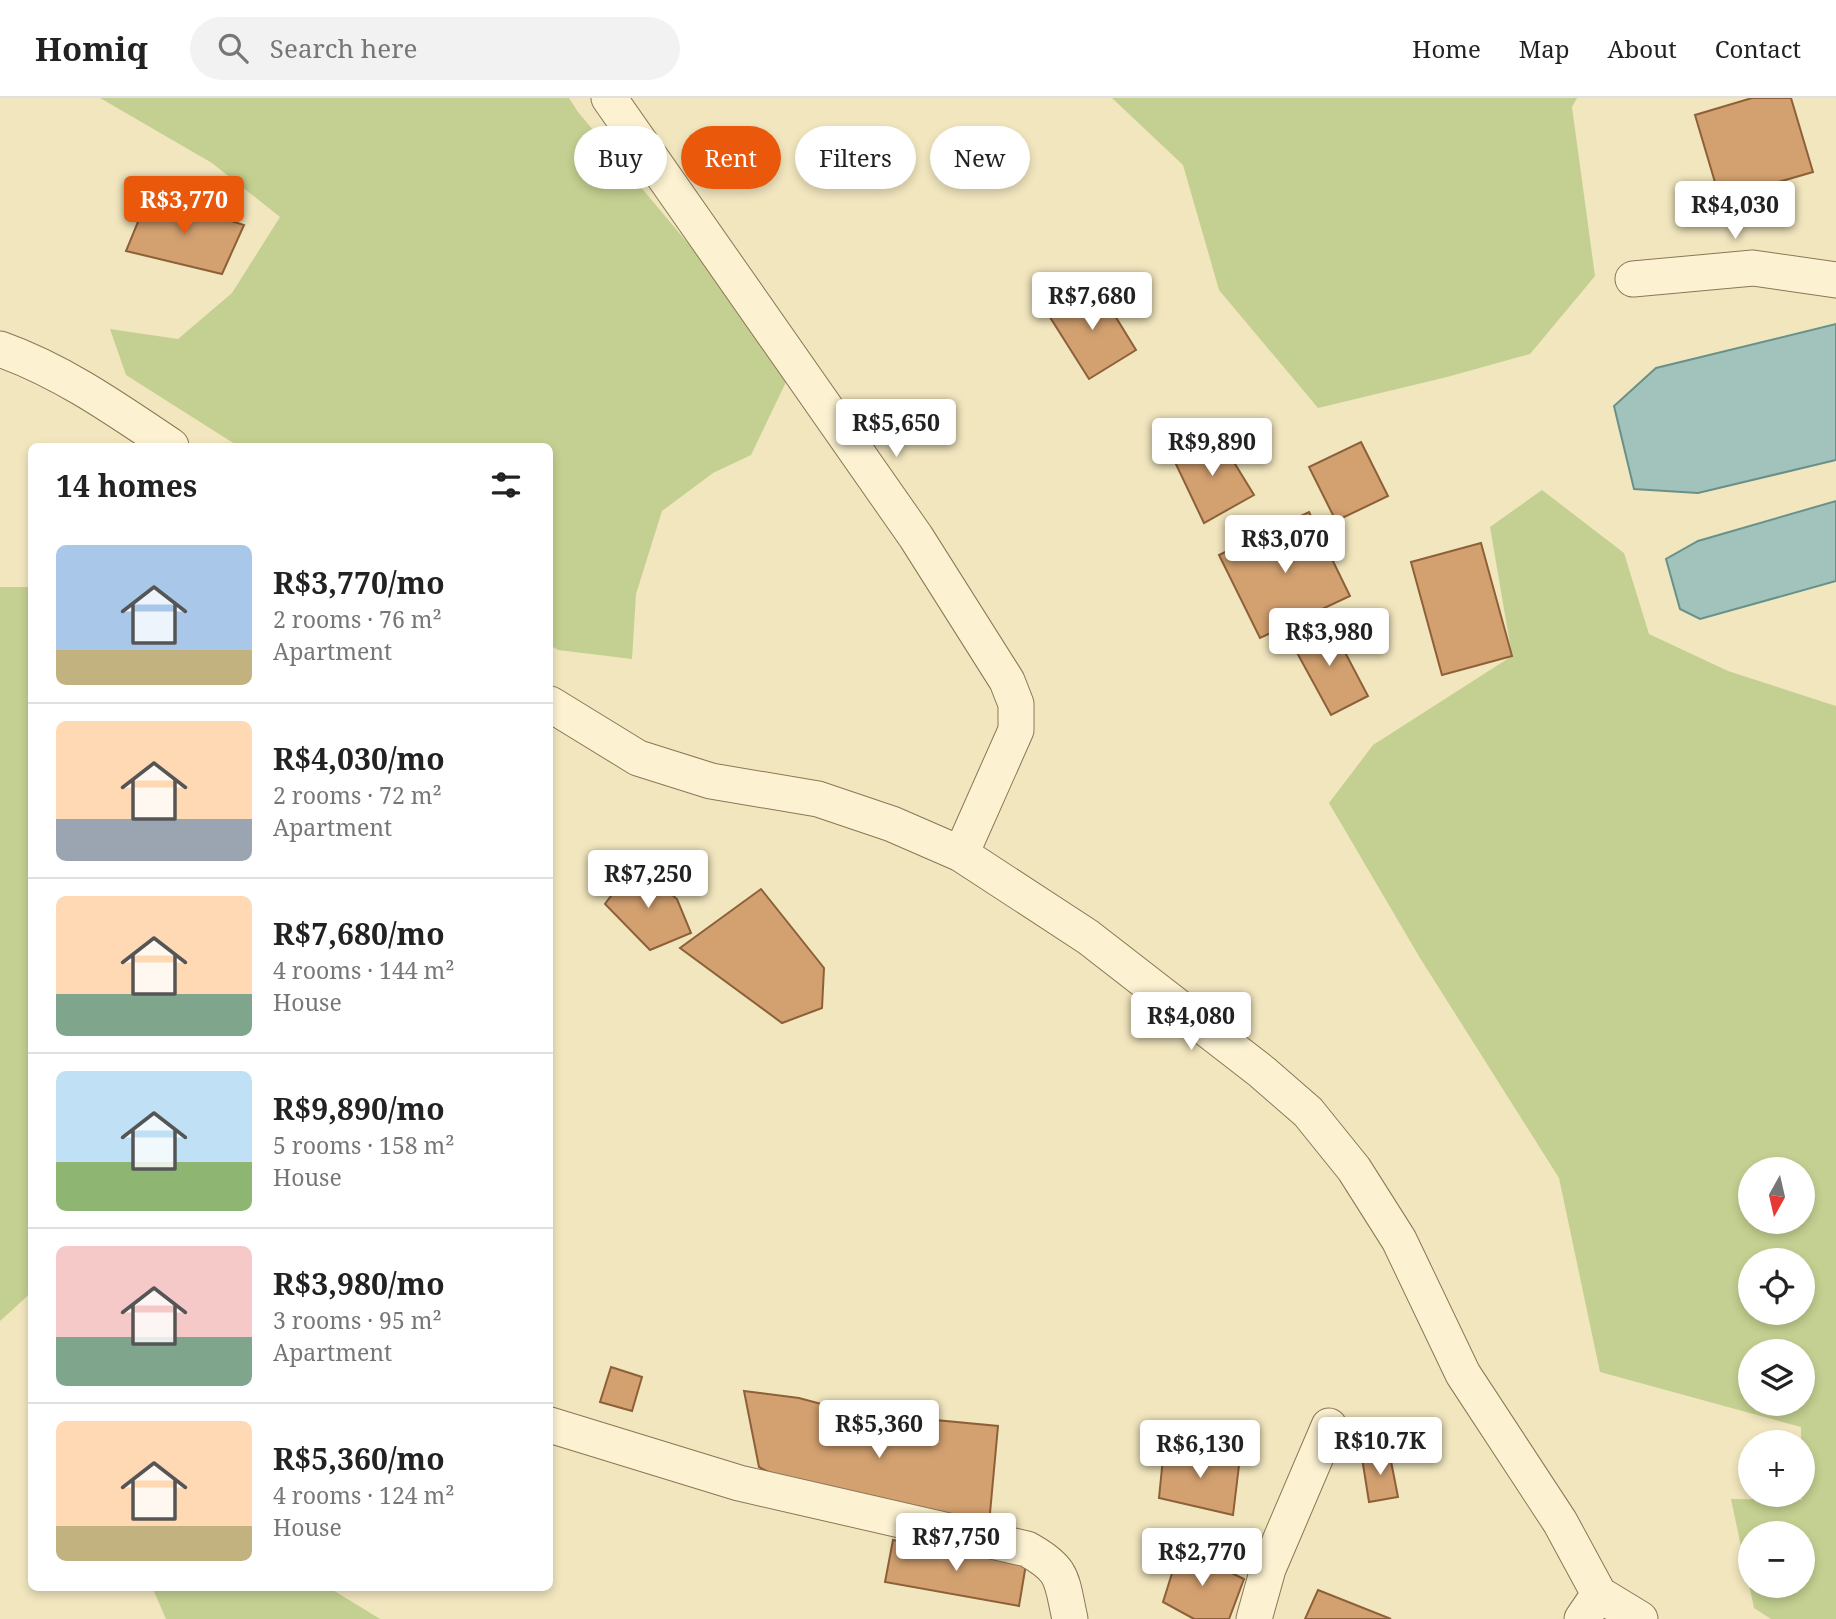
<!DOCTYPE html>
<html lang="en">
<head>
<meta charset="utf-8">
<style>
	body { margin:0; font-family:"Noto Serif",serif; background:#f2f2f2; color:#222; height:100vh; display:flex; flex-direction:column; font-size:26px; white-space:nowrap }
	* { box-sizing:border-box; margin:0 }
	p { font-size:23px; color:#767676 }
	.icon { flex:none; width:38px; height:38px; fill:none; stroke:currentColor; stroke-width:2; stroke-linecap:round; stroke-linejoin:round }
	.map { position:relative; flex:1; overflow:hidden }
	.panel { position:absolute; left:28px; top:345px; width:525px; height:1148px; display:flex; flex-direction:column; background:#fff; border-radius:10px; box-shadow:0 4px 10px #0003 }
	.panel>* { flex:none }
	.top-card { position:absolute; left:574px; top:28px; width:665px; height:63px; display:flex; gap:14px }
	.needle { width:46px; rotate:188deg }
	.tools { position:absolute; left:1738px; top:1059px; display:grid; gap:14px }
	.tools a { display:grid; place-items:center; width:77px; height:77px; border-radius:50%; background:#fff; box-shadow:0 4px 10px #0003; font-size:35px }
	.price { position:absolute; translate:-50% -60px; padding:0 16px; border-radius:7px; background:#fff; color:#222; font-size:23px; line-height:46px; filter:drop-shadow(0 2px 4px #0008) }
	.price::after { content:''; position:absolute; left:50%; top:42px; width:21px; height:16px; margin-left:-10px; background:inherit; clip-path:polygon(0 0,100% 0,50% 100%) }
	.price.on { background:#ea580c; color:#fff }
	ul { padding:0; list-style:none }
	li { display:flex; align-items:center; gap:21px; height:175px; padding:0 28px }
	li+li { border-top:2px solid #e0e0e0 }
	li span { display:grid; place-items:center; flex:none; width:196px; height:140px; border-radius:10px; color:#555 }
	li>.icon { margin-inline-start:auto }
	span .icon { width:84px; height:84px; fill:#fffc; stroke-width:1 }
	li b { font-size:30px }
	h2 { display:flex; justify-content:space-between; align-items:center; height:84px; padding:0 28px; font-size:30px }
	.pill { padding:0 24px; border-radius:32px; background:#fff; box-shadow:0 4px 10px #0003; font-size:24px; line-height:63px }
	.pill.on { background:#ea580c; color:#fff }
	header { display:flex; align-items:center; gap:42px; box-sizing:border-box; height:98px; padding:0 35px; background:#fff; border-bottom:2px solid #e0e0e0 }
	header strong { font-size:33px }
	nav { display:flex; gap:38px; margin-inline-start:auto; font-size:24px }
	.search { width:490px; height:63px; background:#f2f2f2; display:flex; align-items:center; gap:18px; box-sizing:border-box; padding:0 24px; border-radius:38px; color:#767676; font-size:26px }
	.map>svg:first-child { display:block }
</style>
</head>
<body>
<header>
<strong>Homiq</strong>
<div class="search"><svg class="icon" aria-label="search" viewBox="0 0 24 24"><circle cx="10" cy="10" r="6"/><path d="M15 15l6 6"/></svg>Search here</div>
<nav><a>Home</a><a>Map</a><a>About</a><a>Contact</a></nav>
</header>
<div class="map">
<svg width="1836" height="1521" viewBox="0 0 1836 1521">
	<rect width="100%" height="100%" fill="#f1e6be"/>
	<path fill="#c4d091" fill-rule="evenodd" d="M100,0h469l9,14 164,196 44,74 -35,73 -38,18 -51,38 -26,83 -4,65 -74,-9 -8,-5v-199h-312l-112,-71 -16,-46 68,10 54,-46 48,-76 -68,-54z
		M1112,0h465l-5,9 23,169 -65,78 -83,23 -129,31 -99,-118 -36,-125z
		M1542,392l82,63 25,81 79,37 108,35v913h-65l-17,-11 -23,-109 71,1 -1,-73 -201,-55 -41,-194 -139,-220 -91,-155 44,-58 139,-89 -22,-129zM1750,1071h52v53h-52zM1750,1162h52v52h-52zM1750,1253h52v53h-52zM1750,1435h52v53h-52z
		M0,489h32v705l-32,29z
		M152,1489h176l52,32h-214z"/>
	<path fill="#a2c3bb" stroke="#68918a" stroke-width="2" d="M1836,226v136l-138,33 -64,-4 -20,-83 42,-38z
		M1836,403v80l-136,38 -20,-10 -14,-50 32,-18z"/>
	<path fill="#d3a170" stroke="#8d6039" stroke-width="2" d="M1752,0h39l22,74 -93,27 -25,-84z
		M149,97l95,30 -22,49 -96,-23z
		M1096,187l40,65 -47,29 -41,-65z
		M1216,335l38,62 -50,28 -31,-65z
		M1361,344l27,54 -52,25 -27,-54z
		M1309,414l41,84 -90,42 -41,-83z
		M1481,445l31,113 -70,19 -31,-113z
		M1328,522l40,76 -37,19 -41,-75z
		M635,766l42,35 14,34 -41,17 -45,-46z
		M761,791l63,79 -2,40 -40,15 -102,-75z
		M611,1269l31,10 -10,34 -32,-9z
		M744,1293l55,7 52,14 147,14 -10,109 -170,-38 -59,-30z
		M1164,1350l76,9 -7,58 -74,-17z
		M1389,1353l9,46 -29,5 -7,-44z
		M893,1442l133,24 -7,42 -134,-24z
		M1180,1450l64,31 -15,40h-35l-31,-17z
		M1318,1492l73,29h-86z"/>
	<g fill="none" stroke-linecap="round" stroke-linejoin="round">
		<g stroke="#8b7655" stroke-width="37">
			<path id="street" d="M609,0l307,439 91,144 9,23v26l-55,124
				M1633,181l120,-11 83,12
				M0,251c62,22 116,60 171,97
				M550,606l88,54 73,23 107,18 74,25 69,30 127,83 174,135 46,40 46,57 45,71 64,134 97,148 39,72 41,25
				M550,1327l189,58 288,66c38,21 34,30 43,70
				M1254,1521l14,-50 61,-143
				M1582,1521l17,-25"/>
		</g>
		<use href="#street" stroke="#fcf2d2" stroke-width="35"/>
	</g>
</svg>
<div class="tools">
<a><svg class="needle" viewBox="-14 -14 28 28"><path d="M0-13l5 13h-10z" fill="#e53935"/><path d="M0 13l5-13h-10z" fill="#767676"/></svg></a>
<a><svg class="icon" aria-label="locate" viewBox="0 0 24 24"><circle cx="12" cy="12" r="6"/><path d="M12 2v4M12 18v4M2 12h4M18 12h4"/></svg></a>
<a><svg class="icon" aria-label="layers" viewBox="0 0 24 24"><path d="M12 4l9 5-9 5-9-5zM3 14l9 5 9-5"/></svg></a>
<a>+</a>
<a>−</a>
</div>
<b class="price on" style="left:184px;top:138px">R$3,770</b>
<b class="price" style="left:1735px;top:143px">R$4,030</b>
<b class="price" style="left:1092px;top:234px">R$7,680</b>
<b class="price" style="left:896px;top:361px">R$5,650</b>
<b class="price" style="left:1212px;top:380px">R$9,890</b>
<b class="price" style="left:1285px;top:477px">R$3,070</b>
<b class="price" style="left:1329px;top:570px">R$3,980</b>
<b class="price" style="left:648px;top:812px">R$7,250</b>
<b class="price" style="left:1191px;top:954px">R$4,080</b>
<b class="price" style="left:879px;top:1362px">R$5,360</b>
<b class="price" style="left:1380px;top:1379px">R$10.7K</b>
<b class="price" style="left:1200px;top:1382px">R$6,130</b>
<b class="price" style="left:956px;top:1475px">R$7,750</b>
<b class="price" style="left:1202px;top:1490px">R$2,770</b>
<div class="top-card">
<a class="pill">Buy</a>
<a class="pill on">Rent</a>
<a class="pill">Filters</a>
<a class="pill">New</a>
</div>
<section class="panel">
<h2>14 homes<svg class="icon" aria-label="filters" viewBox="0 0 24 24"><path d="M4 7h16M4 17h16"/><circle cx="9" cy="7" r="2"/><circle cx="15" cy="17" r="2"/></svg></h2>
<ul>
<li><span style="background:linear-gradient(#a9c7e8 75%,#c2b280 0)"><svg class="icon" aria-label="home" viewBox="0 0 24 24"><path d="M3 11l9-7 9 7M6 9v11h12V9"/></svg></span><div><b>R$3,770/mo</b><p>2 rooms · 76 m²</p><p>Apartment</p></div></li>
<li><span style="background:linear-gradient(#ffd9b3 70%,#9aa5b1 0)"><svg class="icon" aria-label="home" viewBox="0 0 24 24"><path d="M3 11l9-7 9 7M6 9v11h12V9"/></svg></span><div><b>R$4,030/mo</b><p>2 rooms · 72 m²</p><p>Apartment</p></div></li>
<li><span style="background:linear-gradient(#ffd9b3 70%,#7fa58c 0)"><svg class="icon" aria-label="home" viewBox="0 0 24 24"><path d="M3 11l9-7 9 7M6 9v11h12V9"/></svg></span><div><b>R$7,680/mo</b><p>4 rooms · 144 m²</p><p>House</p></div></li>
<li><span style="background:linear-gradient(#bfe0f5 65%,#8fb573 0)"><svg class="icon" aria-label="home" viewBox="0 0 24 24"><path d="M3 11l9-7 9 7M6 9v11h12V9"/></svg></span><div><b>R$9,890/mo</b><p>5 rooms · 158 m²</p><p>House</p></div></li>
<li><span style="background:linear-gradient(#f6c9c9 65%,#7fa58c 0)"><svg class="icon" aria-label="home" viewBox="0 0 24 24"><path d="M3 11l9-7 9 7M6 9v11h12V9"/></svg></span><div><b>R$3,980/mo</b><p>3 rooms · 95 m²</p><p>Apartment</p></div></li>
<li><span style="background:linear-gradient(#ffd9b3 75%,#c2b280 0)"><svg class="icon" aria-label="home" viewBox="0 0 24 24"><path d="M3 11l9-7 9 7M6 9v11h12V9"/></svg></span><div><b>R$5,360/mo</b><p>4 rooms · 124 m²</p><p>House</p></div></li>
</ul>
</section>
</div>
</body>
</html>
